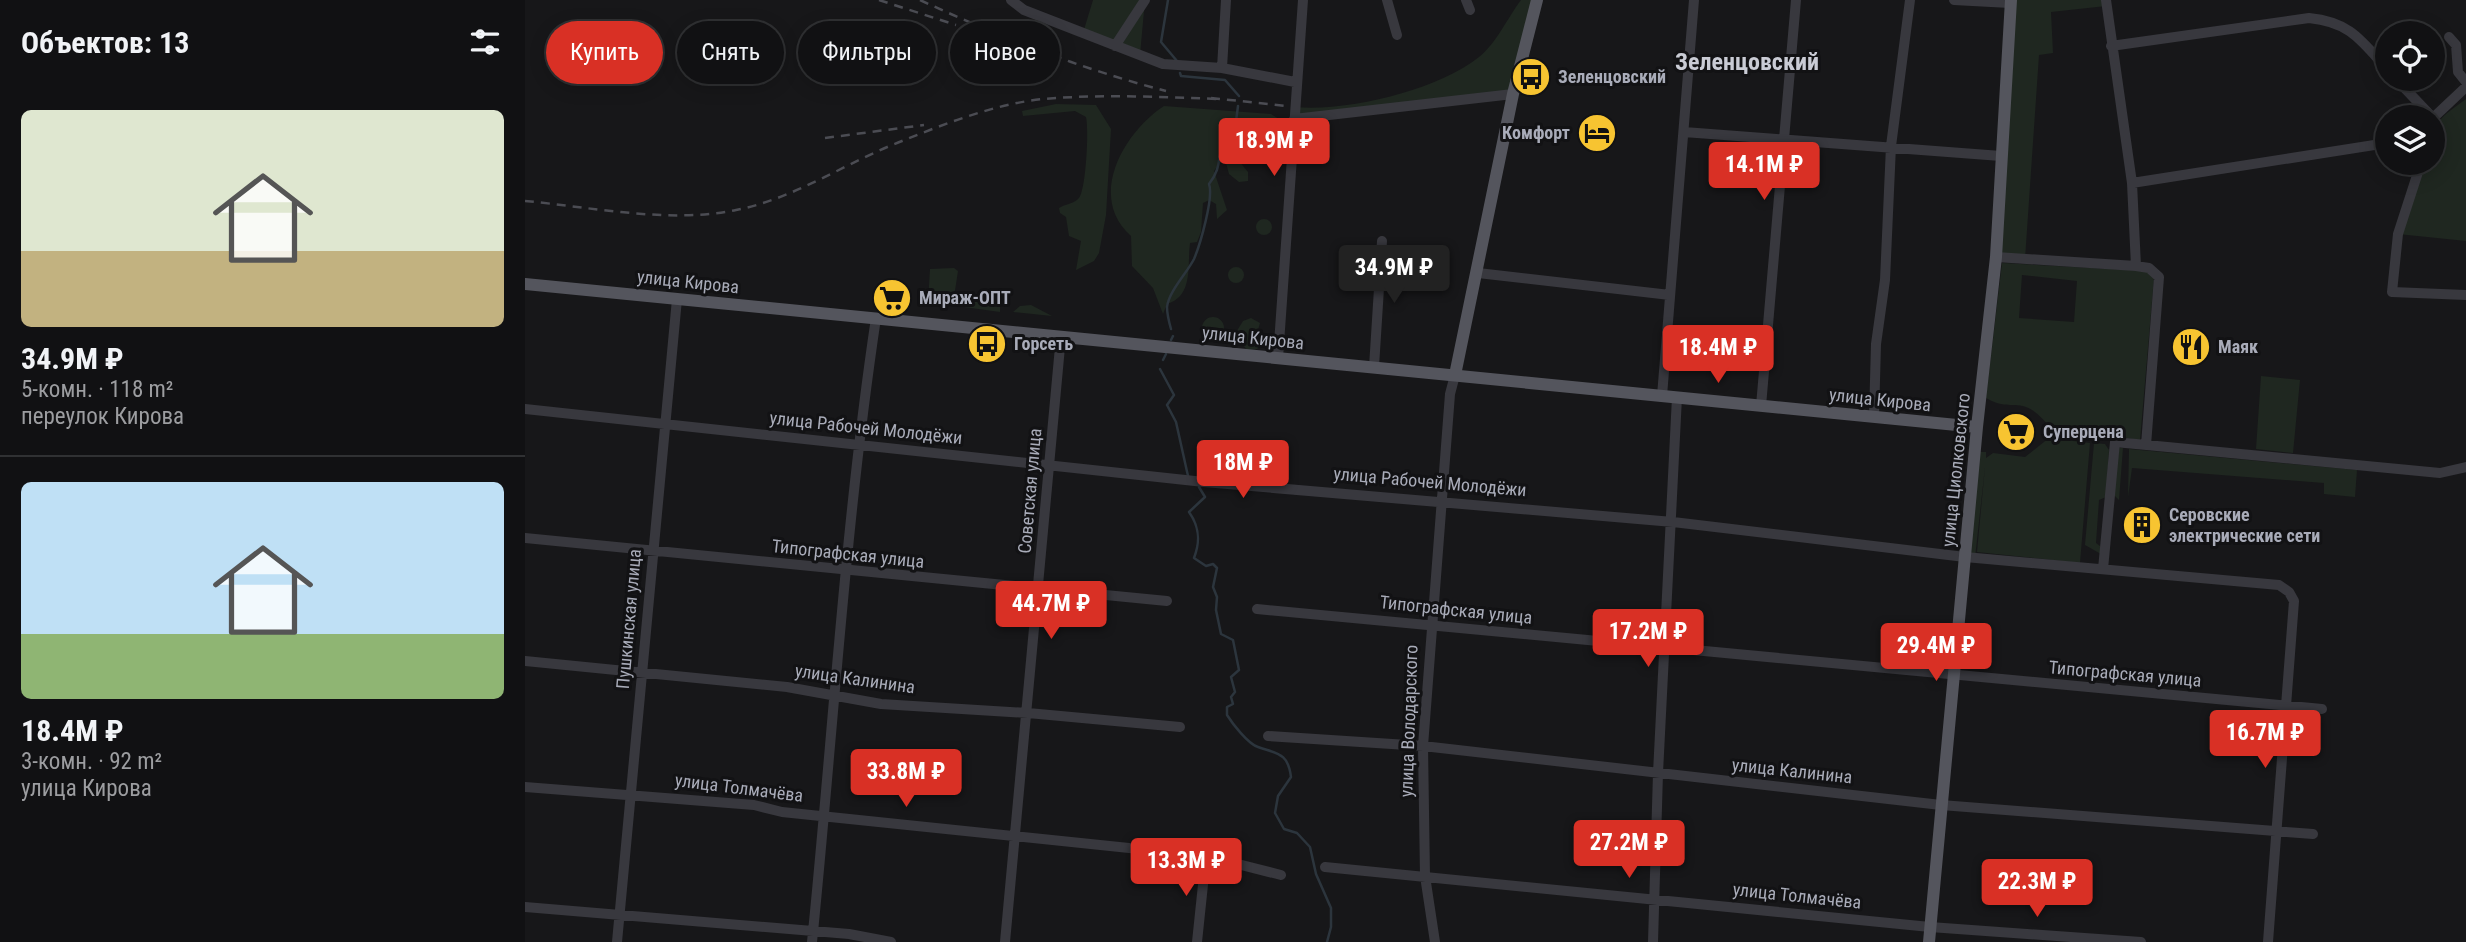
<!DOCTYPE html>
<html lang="ru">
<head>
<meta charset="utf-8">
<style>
	body { margin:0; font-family:"Roboto Condensed",sans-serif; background:#1e1f21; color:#f1f3f6; height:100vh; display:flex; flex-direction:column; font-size:26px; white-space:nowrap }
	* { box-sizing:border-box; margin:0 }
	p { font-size:23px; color:#9c9da0 }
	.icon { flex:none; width:38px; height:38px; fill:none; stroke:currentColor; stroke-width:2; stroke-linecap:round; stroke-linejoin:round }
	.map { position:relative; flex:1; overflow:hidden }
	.details { display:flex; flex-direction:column; background:#111113; width:525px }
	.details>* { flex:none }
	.guide { position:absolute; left:21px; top:21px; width:665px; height:63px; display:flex; gap:14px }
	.tools { position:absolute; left:1850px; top:21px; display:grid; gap:14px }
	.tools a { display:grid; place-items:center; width:70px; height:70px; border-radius:50%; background:#111113; box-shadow:0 4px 18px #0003,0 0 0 2px #303133; font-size:35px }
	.price { position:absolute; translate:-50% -60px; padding:0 16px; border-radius:7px; background:#d93025; color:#fff; font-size:23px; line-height:46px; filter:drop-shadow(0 2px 4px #0008) }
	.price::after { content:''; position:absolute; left:50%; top:42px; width:21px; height:16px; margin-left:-10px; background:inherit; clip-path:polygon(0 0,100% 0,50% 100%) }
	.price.selected { background:#222; color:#fff }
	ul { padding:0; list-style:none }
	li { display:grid; align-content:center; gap:14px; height:371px; padding:0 21px }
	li+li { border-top:2px solid #303133 }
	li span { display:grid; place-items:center; height:217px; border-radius:10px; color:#555 }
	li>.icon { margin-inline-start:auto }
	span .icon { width:126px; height:126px; fill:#fffc; stroke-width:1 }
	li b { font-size:30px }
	h2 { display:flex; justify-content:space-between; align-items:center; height:84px; padding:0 21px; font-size:30px }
	.tag { padding:0 24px; border-radius:32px; background:#111113; box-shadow:0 4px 18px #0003,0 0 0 2px #303133; font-size:24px; line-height:63px }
	.tag.selected { background:#d93025; color:#fff }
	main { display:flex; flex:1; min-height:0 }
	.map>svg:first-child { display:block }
</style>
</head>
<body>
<main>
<section class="details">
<h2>Объектов: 13<svg class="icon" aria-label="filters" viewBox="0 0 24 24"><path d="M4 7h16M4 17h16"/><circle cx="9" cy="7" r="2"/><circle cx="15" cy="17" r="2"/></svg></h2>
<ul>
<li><span style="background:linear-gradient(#dfe7d0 65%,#c2b280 0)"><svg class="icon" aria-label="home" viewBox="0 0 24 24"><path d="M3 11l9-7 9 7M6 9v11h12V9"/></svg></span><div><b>34.9M ₽</b><p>5-комн. · 118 m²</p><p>переулок Кирова</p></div></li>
<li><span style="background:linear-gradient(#bfe0f5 70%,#8fb573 0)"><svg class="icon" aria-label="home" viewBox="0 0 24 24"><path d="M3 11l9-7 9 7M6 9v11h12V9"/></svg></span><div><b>18.4M ₽</b><p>3-комн. · 92 m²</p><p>улица Кирова</p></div></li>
</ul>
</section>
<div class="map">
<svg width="1941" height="942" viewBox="0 0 1941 942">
	<rect width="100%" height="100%" fill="#171719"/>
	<path fill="#1f2720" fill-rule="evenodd" d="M568,0h52l-5,55 -57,-22z
		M996,0h16l-24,94 -219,25 1,-12c52,5 143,-17 184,-50 17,-13 29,-40 42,-57z
		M1486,0h95v6l-55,6 2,41 -14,2 -14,204 -29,-2z
		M1941,99v142l-68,-7 25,-71h10c0,-41 0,-40 33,-64z
		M531,104l40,1 15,24 -5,86 -7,38 -5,8 -18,9 5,-29 -12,-5 -3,-19 -6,-4 -1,-5c6,-4 15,-4 20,-10 7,-9 10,-68 7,-81l-11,-6 -52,5 -1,-5z
		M639,106l107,8 11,7v16l-11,27 -14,-1 -6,-10 -7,-2 -5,10 9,11v9l-9,1 -10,-8 -3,-11h-6l-6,8 13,39 -10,9 -1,-15 -7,-4 -6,3 -2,29 -4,10 -7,1c-3,22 4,53 -23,61l-4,10 -10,-26 -21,-22 -1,-30c-44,-39 -8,-103 33,-130z
		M731 227a8 8 0 1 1 16 0a8 8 0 1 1-16 0Z
		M1477,263l146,8 6,7 -14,162 -90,-13c-30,-36 -34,-12 -64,-29zM1497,275l55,6 -3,41 -55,-4z
		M703 275a8 8 0 1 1 16 0a8 8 0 1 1-16 0Z
		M429,268l4,3 -4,26 46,7v8l-72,-10 2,-33z
		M506,305l21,11 -39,-4 7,-6z
		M677 328a11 11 0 1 1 22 0a11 11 0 1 1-22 0Z
		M726,318l9,5 -4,14 7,6 -6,6 -10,1 -12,-16 8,-13z
		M1736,376l39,4 -7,73 -37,-4z
		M1524,438l41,5 -10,120 -103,-11 8,-85 -10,91 -10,-1 10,-105h11v6l7,-5 32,4z
		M1569,443l11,1 4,6 -3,47 -7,3 -3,43 4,3 1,8 -16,-9z
		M1594,448h4l-4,52 -6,-6z
		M1604,449l228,21 -2,27 -31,-3v-11l-192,-15 -4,29z"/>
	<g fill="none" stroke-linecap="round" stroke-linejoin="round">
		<path stroke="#2c353d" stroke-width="2.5" d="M643,0l-7,42 16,19
			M655,73l1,3 44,4 14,16
			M646,329c-2,-7 -4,-15 -4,-22 2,-16 20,-34 27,-48 6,-14 20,-62 15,-75 18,-23 2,-33 26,-55l3,-23
			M646,340l2,-4
			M638,360l3,-6
			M635,369l14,26 -7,10 9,17 12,54
			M674,487l6,10 -16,15c10,14 12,28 5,46l12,8 7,-2 4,4 -4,19 4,10 -1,13 5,24 12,6 6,30 -8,7 4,15 -4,5 2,7 -6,3v8c5,8 21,29 31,32 20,7 30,6 33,30l-13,19 -3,17 9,16 13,4 13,14 6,27 15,34v19l-4,15"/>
		<path stroke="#38383e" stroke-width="10" d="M486,0l13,10 139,54 59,4 73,14
			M862,0l10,35
			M941,0l4,10
			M1429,0l56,3
			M1581,0l26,183 4,83
			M1924,37l7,8 2,27 8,10
			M590,46l30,-46
			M1586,46l198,-28c41,4 52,22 78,51
			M697,68l4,-68
			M1871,79l36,38
			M1908,118l33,-31
			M769,119l219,-25
			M1159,132l317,24
			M1896,163l-23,71 -6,58 74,3
			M1607,183l255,-40
			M1471,257l140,9 13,2 10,9 -13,168
			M953,273l192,22
			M753,358l25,-358
			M849,367l8,-126
			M1137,396l32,-396
			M1236,406l35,-406
			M0,409l679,73 469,40 292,35 314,28 10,7 5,9 -26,341
			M1349,417l2,-73 9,-64 6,-134 19,-146
			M0,538l642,63
			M1578,569l12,-127 325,31 26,-6
			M732,609l1065,100
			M0,661l262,26 94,17 147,9 152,14
			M743,736l155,10 518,59 372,29
			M0,787l229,18 28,7 424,44 75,19
			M800,867l605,60 211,15
			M0,907l324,27 42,8
			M92,942l60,-643
			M287,942c21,-208 33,-417 64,-624
			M480,942l56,-606
			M672,942l9,-86
			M910,942l-10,-66 -2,-130 27,-352 5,-19
			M1128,942l5,-169 19,-376"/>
		<path stroke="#54555d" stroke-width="12" d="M0,284l1452,143
			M930,375l58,-281 24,-94
			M1404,942l48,-515 19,-170 15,-257"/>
		<path stroke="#4b4c53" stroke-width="2.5" stroke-dasharray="9 7" stroke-linecap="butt" d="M354,0l77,25
			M395,0c80,37 161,69 246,91
			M686,98l76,8
			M300,138l99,-13
			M0,201c66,6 146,23 211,9 58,-11 111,-48 166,-69 45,-18 93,-37 141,-42 58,-5 117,-2 175,0"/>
	</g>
	<defs>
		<g id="bus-disc" transform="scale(2.0125)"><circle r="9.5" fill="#f7c431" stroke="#121214"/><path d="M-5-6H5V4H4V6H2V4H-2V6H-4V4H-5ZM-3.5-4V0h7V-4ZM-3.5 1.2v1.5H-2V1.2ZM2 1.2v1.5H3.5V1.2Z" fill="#111"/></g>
		<g id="hotel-disc" transform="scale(2.0125)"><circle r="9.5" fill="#f7c431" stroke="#121214"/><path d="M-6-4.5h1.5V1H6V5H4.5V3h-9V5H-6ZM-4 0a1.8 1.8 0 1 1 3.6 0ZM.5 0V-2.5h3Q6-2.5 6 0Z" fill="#111"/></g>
		<g id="supermarket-disc" transform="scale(2.0125)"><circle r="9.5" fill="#f7c431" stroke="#121214"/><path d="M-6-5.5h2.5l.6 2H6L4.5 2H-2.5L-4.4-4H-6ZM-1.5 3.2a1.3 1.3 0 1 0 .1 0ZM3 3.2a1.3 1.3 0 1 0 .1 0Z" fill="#111"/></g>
		<g id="restaurant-disc" transform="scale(2.0125)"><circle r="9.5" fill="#f7c431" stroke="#121214"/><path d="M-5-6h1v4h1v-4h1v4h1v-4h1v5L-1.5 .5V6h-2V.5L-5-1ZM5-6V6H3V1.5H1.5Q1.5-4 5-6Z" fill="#111"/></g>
		<g id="building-disc" transform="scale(2.0125)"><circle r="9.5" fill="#f7c431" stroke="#121214"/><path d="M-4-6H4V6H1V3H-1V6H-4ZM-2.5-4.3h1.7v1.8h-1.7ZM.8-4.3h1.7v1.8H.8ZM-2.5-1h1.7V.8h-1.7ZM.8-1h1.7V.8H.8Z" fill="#111"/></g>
	</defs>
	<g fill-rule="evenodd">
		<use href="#bus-disc" x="1006" y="77"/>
		<use href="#hotel-disc" x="1072" y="133"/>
		<use href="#supermarket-disc" x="367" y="298"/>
		<use href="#bus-disc" x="462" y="344"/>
		<use href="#restaurant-disc" x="1666" y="347"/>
		<use href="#supermarket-disc" x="1491" y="432"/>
		<use href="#building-disc" x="1617" y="525"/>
	</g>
	<g text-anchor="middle" stroke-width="6" stroke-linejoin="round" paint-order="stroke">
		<g font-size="18" font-weight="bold" fill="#a9acb9" stroke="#121214" text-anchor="start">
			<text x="1033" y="83">Зеленцовский</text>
			<text x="1045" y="139" text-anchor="end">Комфорт</text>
			<text x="394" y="304">Мираж-ОПТ</text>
			<text x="489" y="350">Горсеть</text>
			<text x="1693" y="353">Маяк</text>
			<text x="1518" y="438">Суперцена</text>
			<text x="1644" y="521">Серовские<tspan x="1644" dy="21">электрические сети</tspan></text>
		</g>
		<g font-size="18" fill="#a9acb9" stroke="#121214">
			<text transform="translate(163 282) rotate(6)" y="6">улица Кирова</text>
			<text transform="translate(728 338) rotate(6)" y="6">улица Кирова</text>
			<text transform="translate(1355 400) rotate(6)" y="6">улица Кирова</text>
			<text transform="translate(341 428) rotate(6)" y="6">улица Рабочей Молодёжи</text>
			<text transform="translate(1431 470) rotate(-84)" y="6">улица Циолковского</text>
			<text transform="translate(905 482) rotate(5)" y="6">улица Рабочей Молодёжи</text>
			<text transform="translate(505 491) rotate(-85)" y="6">Советская улица</text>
			<text transform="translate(323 554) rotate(6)" y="6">Типографская улица</text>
			<text transform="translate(931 610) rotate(6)" y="6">Типографская улица</text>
			<text transform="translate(104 619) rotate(-85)" y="6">Пушкинская улица</text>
			<text transform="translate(1600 674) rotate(5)" y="6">Типографская улица</text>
			<text transform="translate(330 679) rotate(8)" y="6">улица Калинина</text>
			<text transform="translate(884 721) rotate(-88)" y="6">улица Володарского</text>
			<text transform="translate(1267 771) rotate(6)" y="6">улица Калинина</text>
			<text transform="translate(214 788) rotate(7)" y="6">улица Толмачёва</text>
			<text transform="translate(1272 896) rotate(6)" y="6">улица Толмачёва</text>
		</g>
		<g font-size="24" font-weight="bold" fill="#caccd5" stroke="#121214">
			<text x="1222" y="70">Зеленцовский</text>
		</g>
	</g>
</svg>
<div class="tools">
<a><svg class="icon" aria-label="locate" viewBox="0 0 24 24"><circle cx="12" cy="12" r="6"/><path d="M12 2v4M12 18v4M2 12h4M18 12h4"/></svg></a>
<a><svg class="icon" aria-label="layers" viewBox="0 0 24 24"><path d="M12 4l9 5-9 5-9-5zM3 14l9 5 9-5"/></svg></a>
</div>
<b class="price" style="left:749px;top:178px">18.9M ₽</b>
<b class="price" style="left:1239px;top:202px">14.1M ₽</b>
<b class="price selected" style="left:869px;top:305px">34.9M ₽</b>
<b class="price" style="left:1193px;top:385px">18.4M ₽</b>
<b class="price" style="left:718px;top:500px">18M ₽</b>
<b class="price" style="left:526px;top:641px">44.7M ₽</b>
<b class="price" style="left:1123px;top:669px">17.2M ₽</b>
<b class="price" style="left:1411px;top:683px">29.4M ₽</b>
<b class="price" style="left:1740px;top:770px">16.7M ₽</b>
<b class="price" style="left:381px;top:809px">33.8M ₽</b>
<b class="price" style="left:1104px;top:880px">27.2M ₽</b>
<b class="price" style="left:661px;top:898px">13.3M ₽</b>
<b class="price" style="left:1512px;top:919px">22.3M ₽</b>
<div class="guide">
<a class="tag selected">Купить</a>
<a class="tag">Снять</a>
<a class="tag">Фильтры</a>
<a class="tag">Новое</a>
</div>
</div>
</main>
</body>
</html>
